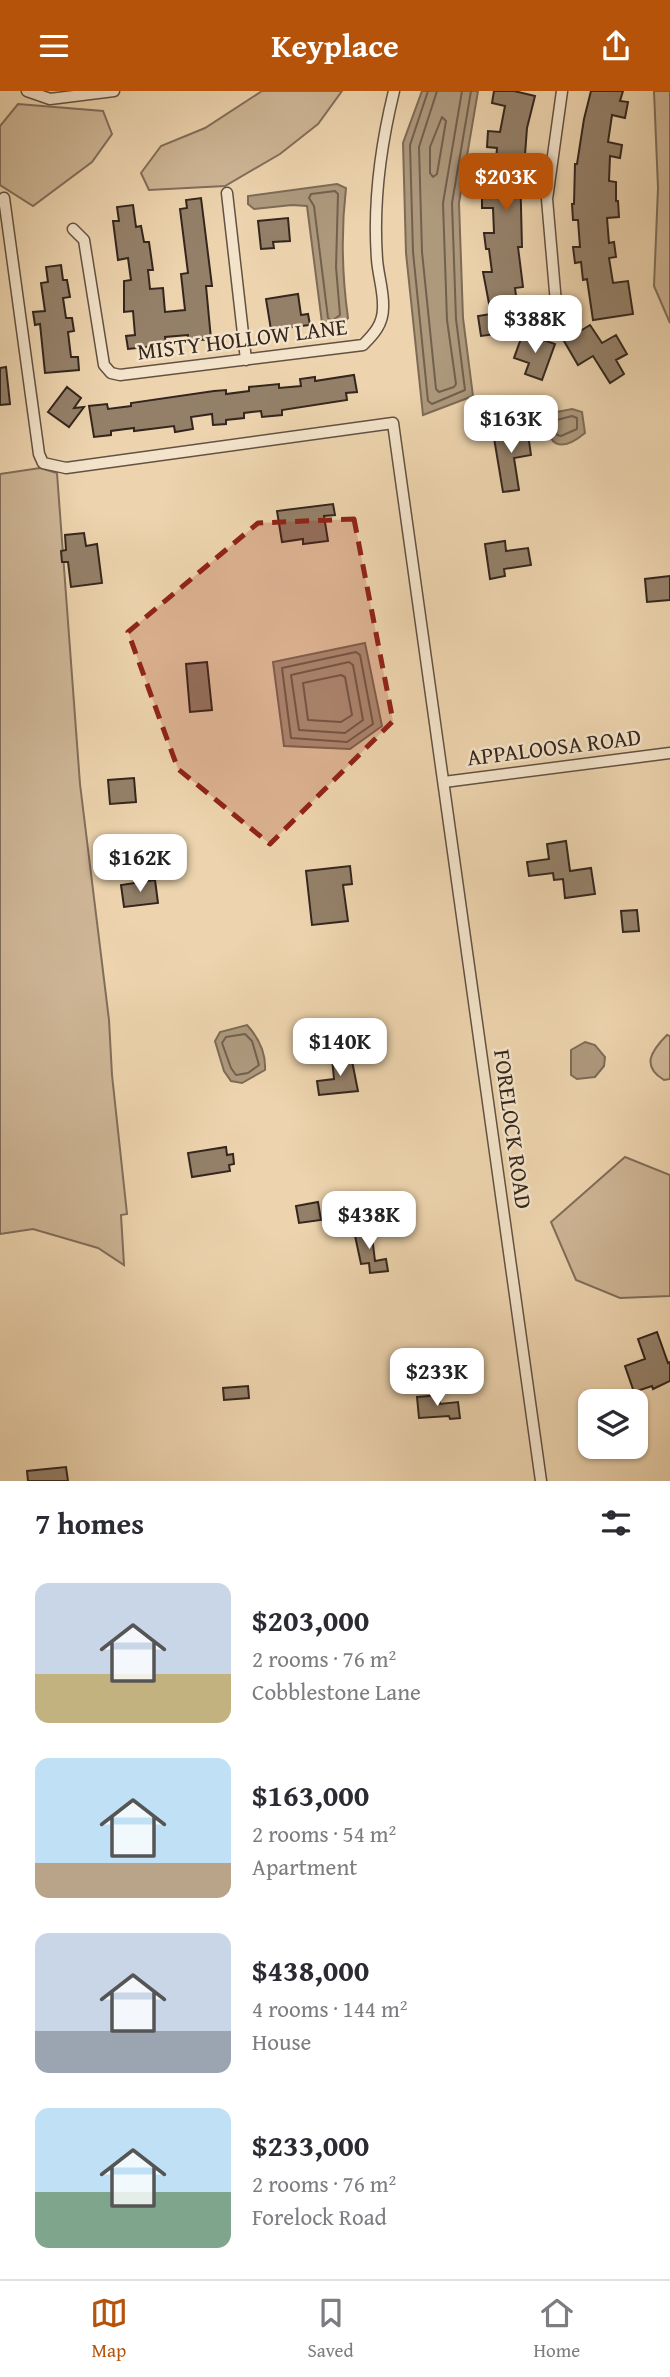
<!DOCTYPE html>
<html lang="en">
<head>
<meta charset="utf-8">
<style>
	body { margin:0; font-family:"Gentium Book Plus",serif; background:#f7f7f7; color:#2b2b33; height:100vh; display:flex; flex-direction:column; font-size:26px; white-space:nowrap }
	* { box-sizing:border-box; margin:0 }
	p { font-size:23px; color:#7c7c81 }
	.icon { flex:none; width:38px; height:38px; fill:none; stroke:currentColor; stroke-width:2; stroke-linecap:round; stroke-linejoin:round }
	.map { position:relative; height:1390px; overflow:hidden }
	.drawer { display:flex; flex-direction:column; background:#fff; flex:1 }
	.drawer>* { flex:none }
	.buttons { position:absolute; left:578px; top:1298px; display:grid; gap:14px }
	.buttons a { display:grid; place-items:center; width:70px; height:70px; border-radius:14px; background:#fff; box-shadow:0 2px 5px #0004; font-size:35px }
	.price { position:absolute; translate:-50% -60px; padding:0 16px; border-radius:14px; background:#fff; color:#222; font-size:23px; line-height:46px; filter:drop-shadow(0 2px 4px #0008) }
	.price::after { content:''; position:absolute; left:50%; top:42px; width:21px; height:16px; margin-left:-10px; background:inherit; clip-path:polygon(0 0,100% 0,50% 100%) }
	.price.active { background:#b45309; color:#fff }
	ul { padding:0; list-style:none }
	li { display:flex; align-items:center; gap:21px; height:175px; padding:0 35px }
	li span { display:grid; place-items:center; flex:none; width:196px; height:140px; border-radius:14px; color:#555 }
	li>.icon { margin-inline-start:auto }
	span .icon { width:84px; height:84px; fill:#fffc; stroke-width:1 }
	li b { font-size:30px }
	h2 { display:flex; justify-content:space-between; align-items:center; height:84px; padding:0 35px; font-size:30px }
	header { display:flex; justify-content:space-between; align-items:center; height:91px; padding:0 35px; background:#b45309; color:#fff; font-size:32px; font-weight:700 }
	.tab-bar { display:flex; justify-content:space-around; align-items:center; height:98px; border-top:2px solid #e1e1e2; background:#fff; font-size:19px; color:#7c7c81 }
	.tab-bar a { display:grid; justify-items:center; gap:4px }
	.tab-bar .active { color:#b45309 }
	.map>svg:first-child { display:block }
</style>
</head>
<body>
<header><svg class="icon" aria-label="menu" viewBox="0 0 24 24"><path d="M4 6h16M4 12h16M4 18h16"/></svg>Keyplace<svg class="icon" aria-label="share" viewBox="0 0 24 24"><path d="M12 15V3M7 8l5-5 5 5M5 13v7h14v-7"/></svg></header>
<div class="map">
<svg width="670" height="1390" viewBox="0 0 670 1390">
	<rect width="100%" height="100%" fill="#edd4ae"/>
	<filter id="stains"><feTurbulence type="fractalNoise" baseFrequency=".00286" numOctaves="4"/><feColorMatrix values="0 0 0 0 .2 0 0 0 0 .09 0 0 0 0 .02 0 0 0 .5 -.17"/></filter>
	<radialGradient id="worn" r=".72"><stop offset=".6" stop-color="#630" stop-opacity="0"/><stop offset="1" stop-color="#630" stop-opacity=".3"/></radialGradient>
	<path fill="#ceb696" stroke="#816e5a" stroke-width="2" d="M262,0h80l-24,33 -38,30 -55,32 -76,4 -8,-17 20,-27 44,-18z
		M654,0h16v232l-16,-37 4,-98z
		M18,13l85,7 9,23 -20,28 -59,44 -33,-21v-59z
		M40,377l17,5 23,311 29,236 3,55 15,139 -6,1 3,50 -26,-17 -65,-19 -33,5v-760z
		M667,944l3,1v43l-6,1c-23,-14 -13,-29 3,-45z
		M625,1066l45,18v121l-50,2 -44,-18 -25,-58z"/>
	<path fill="#ae997d" stroke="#7d6b57" stroke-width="2" d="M422,0h56l-19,112 4,115 10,78 -50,19 -17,-162 -3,-110z
		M337,93l9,4c-5,43 -4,87 2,130l-7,8 -11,3 -8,-6 -15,-117 -15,-1 -38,4 -6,-5v-8z
		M572,318l10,3 3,21c-24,20 -42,14 -34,-20z
		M365,552l17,83 -32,23 -66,-3 -11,-84z
		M247,934c11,12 19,28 18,45l-23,13 -11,-2 -7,-10 -9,-30 5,-9z
		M585,951l10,3 10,12 -1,9 -9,11 -18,2 -6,-4v-25z"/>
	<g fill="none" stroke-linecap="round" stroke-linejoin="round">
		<path stroke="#71604e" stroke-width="2" d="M428,0l-18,54 3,107 15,149 4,3 33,-14 -9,-71 -4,-116 19,-112
			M437,0l-18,56 3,105 14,137 3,3 15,-5 2,-3 -9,-64 -4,-117 19,-112
			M442,26l4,4 -9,53 -4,3 -3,-4v-26z
			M335,100l3,3 -2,73 4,48 -8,6 -4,-3 -14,-112 -5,-8 2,-4z
			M572,325l5,2v11l-16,7 -4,-1 -2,-6 2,-9z
			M356,561l4,3 13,69 -26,18 -56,-4 -9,-70z
			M349,571l4,3 10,55 -18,13 -46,-3 -8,-55z
			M341,584l4,2 7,38 -11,7 -33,-2 -5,-37z
			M245,943l7,7 7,24 -11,8 -12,2 -5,-7 -9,-25 4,-6z"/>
	</g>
	<path fill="#948069" stroke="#34261e" stroke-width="2" d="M494,0h20l21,5 -8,32 -3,40 -4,-1 2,80h-4l5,40 -8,1 5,39 -24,3 1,4 -16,2 -3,-20 13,-2 -8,-42h9l-3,-23h-3l-2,-16h10l-1,-25h-11v-16h11l4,-44 -10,-1 1,-16 12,1 5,-26 -13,-3z
		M591,0h32l-3,10 8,1 -3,16 -13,-3 -4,27 14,3 -2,13 -10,-2 -1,25 7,1v19h2l1,16 -12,1 2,25 5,-1 2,15 -7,1 4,25 15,-2 5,33 -40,6 -6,-41 -4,1 -2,-18 -6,1 -2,-16h7l-2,-27h-5l-1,-16h2l1,-40h2l7,-45z
		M201,107l11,88h-6l5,53 -22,2 -1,-6 -23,2 1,8 -38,4 -2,-13 9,-1 -2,-24 -9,1v-31l7,-1 -3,-22 -10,2 -5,-39h6l-2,-14 16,-2 3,22 5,-1 3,16h5l4,28h-5l2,19 13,-1 2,24 20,-2 -4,-36 7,-1 -8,-64 7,-1 -1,-8z
		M288,127l2,23 -17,1 1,6 -13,1 -3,-28z
		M61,174l2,15h4l3,17 -7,1 3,20h6l2,13 -6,1 3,25h7l1,13 -34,3 -5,-49 -5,1 -2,-13 12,-1 -4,-28 7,-1 -2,-15z
		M298,203l3,21 7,-1 2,11 -39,5 -5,-31z
		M590,234l12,18 14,-8 11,19 -11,6 8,14 -14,9 -17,-27 -15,9 -14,-24z
		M523,242l32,11 -13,36 -17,-6 4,-11 -15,-5z
		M6,276l4,37 -10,1v-37z
		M354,284l3,17 -11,1 1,7 -65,10v5l-20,2 -1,-6 -17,2v5l-18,2v4l-13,1 -1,-11 -21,3 2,12 -18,3 -1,-6 -40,5v-3l-23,3v4l-17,2 -5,-31 18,-2 1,5 23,-3v-3l83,-12 12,-1v4l23,-3v-4l30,-3v4l22,-2 -1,-7 15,-2v4z
		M67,296l14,11 -7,10 10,-1 -15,20 -21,-15z
		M527,336l4,28 -17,3 5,32 -16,2 -10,-60z
		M333,413l2,11 -11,1 4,25 -25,3v-5l-21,3 -5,-31z
		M84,442l2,13 11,-2 5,39 -31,4 -3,-25h-6l-1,-11 5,-1 -1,-15z
		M505,450l1,10 22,-3 3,17 -27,4 1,7 -15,3 -5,-35z
		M670,485v24l-23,2 -2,-23z
		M207,571l5,48 -22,2 -4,-48z
		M134,687l2,24 -26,2 -2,-24z
		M566,750l4,30 21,-3 4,26 -30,4 -2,-19 -9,1 -1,-7 -24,3 -2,-14 22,-3 -2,-15z
		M159,752l2,15 -31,5 -2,-15z
		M350,775l2,18 -9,1 5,36 -36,4 -6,-54z
		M155,789l3,23 -34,4 -3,-22z
		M637,819l2,21 -16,1 -2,-21z
		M351,965l7,35 -39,4 -2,-14 17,-2 -2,-21z
		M226,1056l1,8 6,-1 1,10 -5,1 1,6 -38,6 -4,-24z
		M318,1111l3,18 -22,3 -3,-17z
		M371,1137l4,33 11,-2 2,12 -18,2 -1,-10 -8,1 -7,-33z
		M657,1241l11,31 2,-1v19l-17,8 -1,-3 -18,6 -9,-26 20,-7 -7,-20z
		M248,1295l1,12 -25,2 -1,-12z
		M440,1304v9l18,-2 2,16 -10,1 -1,-3 -30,2 -2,-21z
		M66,1376l2,14h-40l-1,-10z"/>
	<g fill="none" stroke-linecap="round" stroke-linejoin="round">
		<g stroke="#625242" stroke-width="13">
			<path id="street" d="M27,0l23,8 64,-8
				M227,102l19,167
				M4,107l35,256 4,9 23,5 327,-45 148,1058
				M73,138l11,11 20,125 7,8 9,2 243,-30c11,-11 20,-21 20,-37 1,-16 -5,-33 -6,-49 -4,-55 4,-115 17,-168
				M556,212l-9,-104 15,-108
				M444,691l226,-29"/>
		</g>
		<use href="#street" stroke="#f3e3ca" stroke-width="10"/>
	</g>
	<path fill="#8f2418" fill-opacity="0.2" stroke="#8f2418" stroke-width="5" stroke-dasharray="14 9" stroke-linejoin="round" d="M354,428l39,202 -123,123 -92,-75 -50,-137 130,-109z"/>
	<g text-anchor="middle" stroke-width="5" stroke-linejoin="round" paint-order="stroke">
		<g font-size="23" fill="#34261e" stroke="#f3e3ca">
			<text transform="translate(242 248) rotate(-7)" y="8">MISTY HOLLOW LANE</text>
			<text transform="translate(554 656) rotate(-7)" y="8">APPALOOSA ROAD</text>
			<text transform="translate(513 1038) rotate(82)" y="8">FORELOCK ROAD</text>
		</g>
	</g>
	<rect width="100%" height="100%" filter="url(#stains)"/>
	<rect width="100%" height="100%" fill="url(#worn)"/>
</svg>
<div class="buttons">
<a><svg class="icon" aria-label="layers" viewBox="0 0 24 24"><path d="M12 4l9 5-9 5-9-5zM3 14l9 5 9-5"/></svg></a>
</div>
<b class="price active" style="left:506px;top:122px">$203K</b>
<b class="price" style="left:535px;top:264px">$388K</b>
<b class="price" style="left:511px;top:364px">$163K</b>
<b class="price" style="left:140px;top:803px">$162K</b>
<b class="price" style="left:340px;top:987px">$140K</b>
<b class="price" style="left:369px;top:1160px">$438K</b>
<b class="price" style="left:437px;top:1317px">$233K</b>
</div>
<section class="drawer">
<h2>7 homes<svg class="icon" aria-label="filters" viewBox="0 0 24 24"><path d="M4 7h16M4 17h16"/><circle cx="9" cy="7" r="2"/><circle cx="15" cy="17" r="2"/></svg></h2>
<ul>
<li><span style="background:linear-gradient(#c9d6e8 65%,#c2b280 0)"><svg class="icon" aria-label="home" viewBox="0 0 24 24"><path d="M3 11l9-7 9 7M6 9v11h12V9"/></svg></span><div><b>$203,000</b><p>2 rooms · 76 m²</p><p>Cobblestone Lane</p></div></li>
<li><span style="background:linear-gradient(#bfe0f5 75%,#b9a48a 0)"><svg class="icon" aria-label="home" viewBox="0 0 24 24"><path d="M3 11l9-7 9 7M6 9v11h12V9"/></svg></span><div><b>$163,000</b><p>2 rooms · 54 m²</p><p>Apartment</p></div></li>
<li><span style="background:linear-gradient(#c9d6e8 70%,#9aa5b1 0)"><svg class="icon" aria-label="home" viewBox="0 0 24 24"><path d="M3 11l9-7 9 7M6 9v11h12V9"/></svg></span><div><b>$438,000</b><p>4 rooms · 144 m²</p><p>House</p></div></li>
<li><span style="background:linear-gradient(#bfe0f5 60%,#7fa58c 0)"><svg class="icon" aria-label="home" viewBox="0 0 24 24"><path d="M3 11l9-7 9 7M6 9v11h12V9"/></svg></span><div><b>$233,000</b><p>2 rooms · 76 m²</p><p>Forelock Road</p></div></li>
</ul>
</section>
<nav class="tab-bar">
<a class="active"><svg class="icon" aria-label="map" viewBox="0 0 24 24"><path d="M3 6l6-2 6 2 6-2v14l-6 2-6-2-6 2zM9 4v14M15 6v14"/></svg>Map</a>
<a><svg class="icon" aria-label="saved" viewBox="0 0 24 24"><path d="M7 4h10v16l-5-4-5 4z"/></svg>Saved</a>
<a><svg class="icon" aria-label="home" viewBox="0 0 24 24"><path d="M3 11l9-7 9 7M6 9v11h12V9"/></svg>Home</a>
</nav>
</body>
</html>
